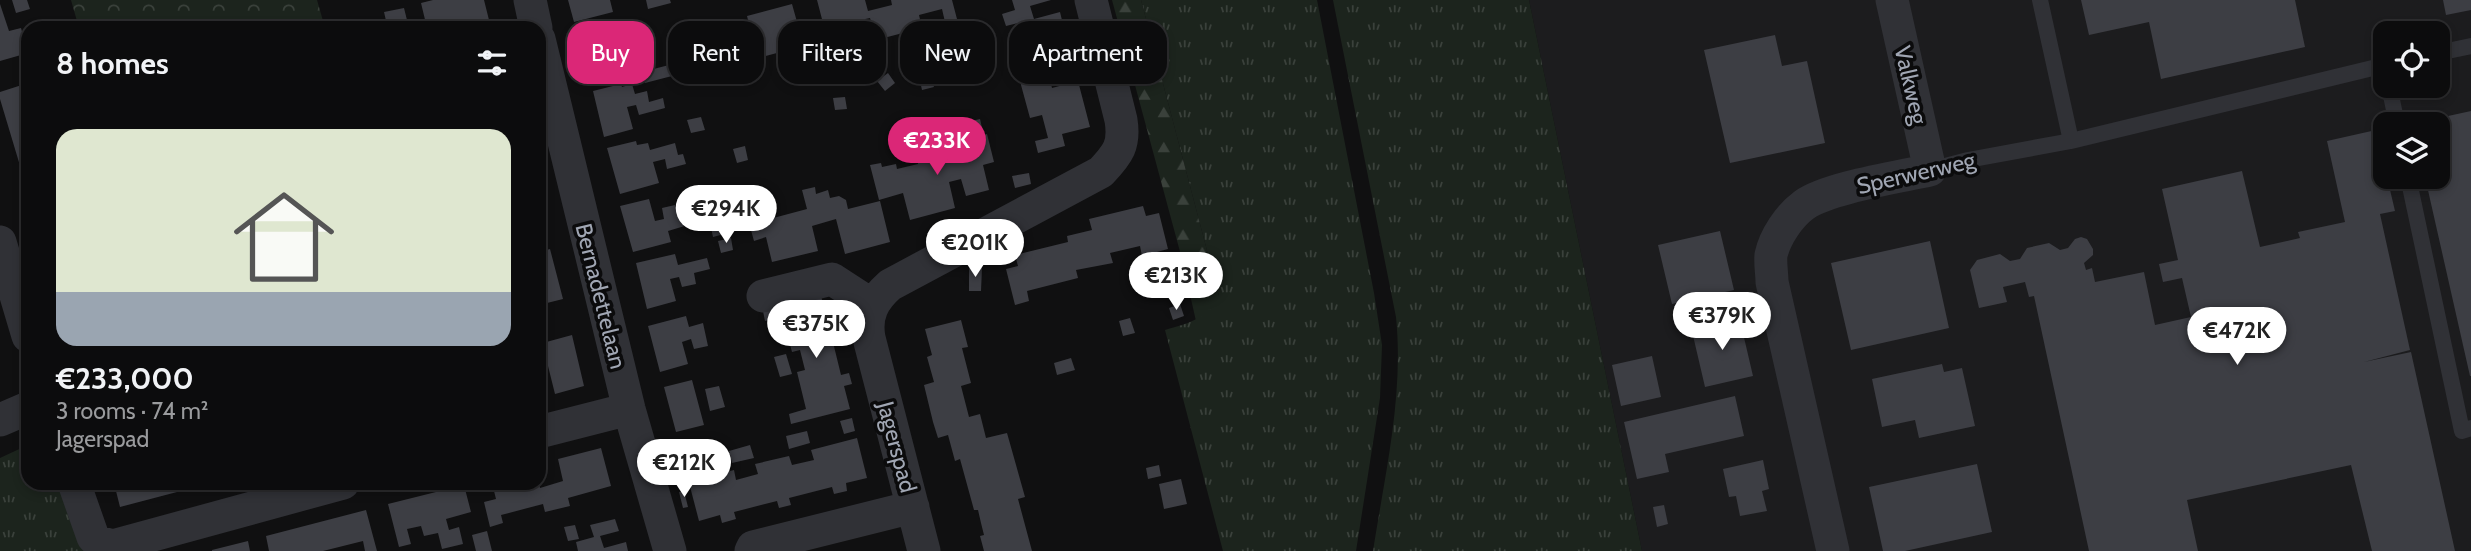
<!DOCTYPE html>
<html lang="en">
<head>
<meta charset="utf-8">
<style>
	body { margin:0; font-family:Cabin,sans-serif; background:#1a1a1b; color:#f1f3f6; height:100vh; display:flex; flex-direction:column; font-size:26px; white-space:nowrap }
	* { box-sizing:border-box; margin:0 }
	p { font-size:23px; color:#9a9b9d }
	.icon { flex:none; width:38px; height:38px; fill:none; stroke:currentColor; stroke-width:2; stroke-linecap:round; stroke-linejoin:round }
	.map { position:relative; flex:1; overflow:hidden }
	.drawer { position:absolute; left:21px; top:21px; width:525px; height:469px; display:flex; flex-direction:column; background:#0c0c0d; border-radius:21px; box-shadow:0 4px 10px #0003,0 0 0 2px #2c2c2e }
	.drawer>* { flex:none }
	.guide { position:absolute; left:567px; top:21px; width:665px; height:63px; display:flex; gap:14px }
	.controls { position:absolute; left:2373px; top:21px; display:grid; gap:14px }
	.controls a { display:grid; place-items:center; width:77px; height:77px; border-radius:14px; background:#0c0c0d; box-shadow:0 4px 10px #0003,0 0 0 2px #2c2c2e; font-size:35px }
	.price { position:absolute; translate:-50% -60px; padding:0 16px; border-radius:24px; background:#fff; color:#222; font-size:23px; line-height:46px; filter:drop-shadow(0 2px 4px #0008) }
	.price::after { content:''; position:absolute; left:50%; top:42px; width:21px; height:16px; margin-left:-10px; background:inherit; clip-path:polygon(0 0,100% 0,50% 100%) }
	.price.active { background:#db2777; color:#fff }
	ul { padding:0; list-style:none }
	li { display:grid; align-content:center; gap:14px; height:371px; padding:0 35px }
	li+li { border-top:2px solid #2c2c2e }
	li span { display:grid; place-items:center; height:217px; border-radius:21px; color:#555 }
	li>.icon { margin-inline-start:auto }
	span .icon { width:126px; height:126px; fill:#fffc; stroke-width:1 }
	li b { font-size:30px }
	h2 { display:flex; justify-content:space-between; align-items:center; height:84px; padding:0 35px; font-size:30px }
	.tag { padding:0 24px; border-radius:21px; background:#0c0c0d; box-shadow:0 4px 10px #0003,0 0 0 2px #2c2c2e; font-size:24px; line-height:63px }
	.tag.active { background:#db2777; color:#fff }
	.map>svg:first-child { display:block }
</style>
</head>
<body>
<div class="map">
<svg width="2471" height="551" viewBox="0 0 2471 551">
	<defs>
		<pattern id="grass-tufts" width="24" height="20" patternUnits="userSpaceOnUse" patternTransform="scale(1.75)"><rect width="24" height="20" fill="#1c241d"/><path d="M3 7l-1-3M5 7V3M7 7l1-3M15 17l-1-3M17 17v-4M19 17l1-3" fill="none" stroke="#3a413b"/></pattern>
		<pattern id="forest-firs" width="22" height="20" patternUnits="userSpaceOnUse" patternTransform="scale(1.75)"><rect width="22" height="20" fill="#1c241d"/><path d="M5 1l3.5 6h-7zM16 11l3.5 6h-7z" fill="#3a413b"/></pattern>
		<pattern id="park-crowns" width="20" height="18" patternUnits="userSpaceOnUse" patternTransform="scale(1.75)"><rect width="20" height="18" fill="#1c241d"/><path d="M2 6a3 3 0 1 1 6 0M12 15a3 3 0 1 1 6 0" fill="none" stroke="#3a413b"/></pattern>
	</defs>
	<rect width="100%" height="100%" fill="#101011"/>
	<path fill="#1c1c1e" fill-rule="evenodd" d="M1529,0h942v551h-829zM2385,33h53v53h-53zM2385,124h53v53h-53z"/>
	<path fill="url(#grass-tufts)" d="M1141,0h176l57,293 8,52 -2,53 -24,153h-133l-58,-221c27,-8 39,-10 54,-34z
		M1333,0h196l113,551h-269c12,-77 31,-156 23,-234z
		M28,445v38h38l22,68h-88v-93z"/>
	<path fill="url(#forest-firs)" d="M1112,0h29l78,296 -1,8 -22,17 -14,-62z"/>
	<path fill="url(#park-crowns)" d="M71,0h246l8,28h-246z"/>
	<path fill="#3d3e44" d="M12,0h15l3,9 -14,4z
		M433,0h51l6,24 -17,4h-16l-2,-8 -28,8 -6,-25z
		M568,0h42l3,12 -39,10z
		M646,0h24l1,3 -23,6z
		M817,0h48l3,11 24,-6 -1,-5h61l5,19 -12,3 -3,-13 -23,6 3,13 -46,12 -6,-22 -23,5 -22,6 5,23 -24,6 -3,-12 -45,12 3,12 -12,3 -4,-12 -24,6 4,12 -12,3 -8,-28 12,-3 -6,-26 24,-6 6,25 12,-3 -6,-25 45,-12 7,25 24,-6z
		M1012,0h39l-21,6 4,13 26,-7 11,45 -25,7 6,24 26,-7 12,46 -28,7 3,12 -27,7 -3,-12 13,-3 -6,-23 -12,3 -9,-33 -3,-14 12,-3 -6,-23 -6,-22 -12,3 -4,-12 13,-4z
		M2081,0h214l10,47 -144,32 -12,-57 -60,13z
		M2443,0h28v10l-25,5z
		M0,4l9,27 12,-3 4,14 3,-1v12l-28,8z
		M404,8l3,12 -20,5 -3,-13z
		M605,26l13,46 -29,8 -11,-47z
		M633,33l5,20 -14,4 -5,-21z
		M1775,35l7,31 25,-5 18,82 -95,20 -26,-113z
		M669,65l3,11 -27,7 -3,-11z
		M888,73l7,10 -10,8 -8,-10z
		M931,78l3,9 -12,3 -2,-9z
		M28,83v106h-1l-27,-90v-7z
		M621,84l1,3 10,-3 3,10 12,-3 2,11 14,-4 2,10 -26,7 -3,-10 -9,2 6,22 -29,8 -11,-46z
		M845,97l2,12 -12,1 -2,-12z
		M2471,111v265h-1l-45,-199h13v-53l-22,-1z
		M701,117l4,13 -14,3 -4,-13z
		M980,119l3,13 -13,3 -3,-13z
		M2376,130l9,47h2l8,34 -15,3 30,136 -46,12 47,-10 44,199h-83l-21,-86 -164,35 11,51h-109l-55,-255 -5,1 -4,-15 -22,5 4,15 -28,6 -9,-38 7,-10 23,-6 10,7 10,-2 7,-11 22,-5 11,7 8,-2 7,-9 6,-2 6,2 6,10v6l-9,8 2,7 6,-2 3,14 49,-10 11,53 36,-8 -9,-39 -19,4 -4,-18 19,-4 -16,-71 80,-18 18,76 40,-9 -2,-6 47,-10 -18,-81z
		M987,134l7,28 -11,3 6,25 -23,6 -5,-17 -12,3 6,26 -45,12 -7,-27 -24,7 -9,-35 11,-2 1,4 14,-3 1,5 21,-5v-3l35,-12 -1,-5z
		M636,141l1,4 11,-2 2,7 25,-7 3,12 5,-1 3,10 -19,5 -2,-10 -12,3 6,21 -39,11 -13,-46z
		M745,146l3,14 -11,3 -4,-14z
		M1029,173l2,11 -16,4 -3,-12z
		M815,187l1,7 12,-4 2,8 9,-2 7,4 2,9 32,-8 10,41 -45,12 -9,-35 -24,7 6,25 -46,11 -6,-25 -12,4 -8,-29 12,-4 4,13 45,-12 -5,-19z
		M649,199l6,22 9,-2 -2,-11 13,-3 3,10 27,-7 3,11 -40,12 3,11 -38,10 -13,-46z
		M1143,206l3,10 13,-3 9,36 -26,7 -2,-10 -30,7 3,10 -37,7 2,8 -51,13 2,10 -14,4 -9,-36 12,-3 -3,-11 53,-13 -1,-6 25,-6 -3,-11z
		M724,220l4,13 -15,4 -3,-14z
		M1720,231l14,59 -62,14 -14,-59z
		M731,238l2,12 -12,3 -3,-12z
		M1930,241l19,87 -98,22 -20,-87z
		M550,249l13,50 -24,6v-53z
		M675,254l3,11 29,-7 3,11 -16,4 2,11 -14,3 -3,-10 -9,2 6,22 -29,8 -11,-46z
		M969,268h13l-1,23h-12z
		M821,296l6,23 8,-2 3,11 -8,2 11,45 8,-2 3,11 -8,2 6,23 -59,15 -2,-10 17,-5 -9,-37 8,-2 -5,-20 -8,2 -12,-45z
		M1180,304l4,12 -11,4 -4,-12z
		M774,309l3,9 -12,3 -2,-10z
		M686,316l3,11 14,-4 5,23 -14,3 -3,-10 -9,3 6,22 -28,8 -12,-46z
		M1739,316l14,60 -48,11 -14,-60z
		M1130,318l5,15 -12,3 -4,-15z
		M961,320l7,27 -6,1 9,35 -10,3 8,31 11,-3 6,24 21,-5 18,64 -7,2 14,52h-48l-4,-15 4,-1 -3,-12 -3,-13h-4l-14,-51 -5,2 -7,-26 -10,3 -5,-16 -9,-37 10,-3 -7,-25 5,-2 -7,-26z
		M572,335l12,51 -29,8 -8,-32 -8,2v-20z
		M786,354l6,20 -12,3 -6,-20z
		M1652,356l9,41 -40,9 -9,-41z
		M1071,358l4,12 -18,5 -3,-12z
		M1942,364l2,8 18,-4 13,58 -56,12 -4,-18 -33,7 -10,-48z
		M692,380l12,45 -28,7 -12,-45z
		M719,386l6,21 -15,4 -5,-22z
		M1735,396l9,40 -79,18 4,18 -32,7 -13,-57z
		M852,418l3,13 -11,3 -4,-13z
		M807,431l3,12 -21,6 -3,-13z
		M857,438l10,40 -21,5 1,8 -13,3 -2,-7 -43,11 2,7 -12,3 -2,-7 -43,11 2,7 -14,4 -2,-8 -21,6 -12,-46 -14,3 -3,-13 24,-6 5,20 35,-9 2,10 22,-6 -3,-10 34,-8 3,9 22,-5 -3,-10z
		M750,445l4,13 -22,5 -3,-12z
		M601,448l10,38 -43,12 2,8 -25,6 -2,-8 -42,11 2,8 -13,4 -6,-25 12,-3 -4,-16h47l1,5 23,-7 -5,-22z
		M1763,460l6,29 -7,2 5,20 -27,5 -4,-20 -7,1 -6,-28z
		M1977,464l15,68 -87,19h-22l-14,-64z
		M1159,465l2,11 -13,3 -2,-11z
		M1181,479l6,25 -23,5 -5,-25z
		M114,483h81l1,4 -76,20z
		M464,485l7,27 -25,7 3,11 10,-3 4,17 -21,5 -4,-16 -14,3 -3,-10 -14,3 4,15 -12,3 -11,-43z
		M684,491l4,16 -5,1 -4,-16z
		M1664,505l4,19 -11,3 -4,-20z
		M366,510l11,41h-12l-2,-10 -40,10h-54l-3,-15z
		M615,519l4,12 -19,5 4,12 22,-6 2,9h-50l-2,-9 18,-5 -4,-12z
		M575,525l4,14 -11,2 -4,-14z
		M487,531l5,20h-16l-4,-16z
		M248,541l2,10h-38v-1z"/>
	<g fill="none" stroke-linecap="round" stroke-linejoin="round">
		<path stroke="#303136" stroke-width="16" d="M2040,0l31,141
			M2438,53l33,-7
			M2389,86l8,38
			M1930,170l38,-10 103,-19 314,-76
			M2408,177l54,254 9,-3"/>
		<path stroke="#303136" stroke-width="33" d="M530,0l6,28
			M539,39l90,370 41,142
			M0,242l28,94
			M763,296l69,-17 40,26
			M0,420l28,-12
			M539,432l90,-23
			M74,483l19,54 5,5 15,4 230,-63
			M751,551l2,-4 160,-40
			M924,551l-55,-213c-4,-23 4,-38 21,-53l211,-113c17,-18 24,-27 20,-52l-30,-120
			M1833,551l-61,-269c0,-8 -2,-19 -1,-27 4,-18 18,-39 33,-50 23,-17 95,-28 126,-35l-38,-170"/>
	</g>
	<g text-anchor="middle" stroke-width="7" stroke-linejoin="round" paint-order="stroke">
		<g font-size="23" fill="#a0a6b3" stroke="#0b0b0c">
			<text transform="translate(1911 85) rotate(77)" y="8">Valkweg</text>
			<text transform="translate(1916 173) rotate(-13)" y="8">Sperwerweg</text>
			<text transform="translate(601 296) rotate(76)" y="8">Bernadettelaan</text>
			<text transform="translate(897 447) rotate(75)" y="8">Jagerspad</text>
		</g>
	</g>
</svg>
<div class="controls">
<a><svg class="icon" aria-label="locate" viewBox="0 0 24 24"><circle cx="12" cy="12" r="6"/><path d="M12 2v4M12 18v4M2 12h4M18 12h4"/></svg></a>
<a><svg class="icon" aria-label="layers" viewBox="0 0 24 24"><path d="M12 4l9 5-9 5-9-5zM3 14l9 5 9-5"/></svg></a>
</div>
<b class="price active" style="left:937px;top:177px">€233K</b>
<b class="price" style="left:726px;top:245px">€294K</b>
<b class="price" style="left:975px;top:279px">€201K</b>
<b class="price" style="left:1176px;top:312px">€213K</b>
<b class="price" style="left:1722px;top:352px">€379K</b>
<b class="price" style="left:816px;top:360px">€375K</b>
<b class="price" style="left:2237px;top:367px">€472K</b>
<b class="price" style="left:684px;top:499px">€212K</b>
<div class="guide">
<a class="tag active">Buy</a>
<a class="tag">Rent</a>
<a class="tag">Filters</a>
<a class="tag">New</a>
<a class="tag">Apartment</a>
</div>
<section class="drawer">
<h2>8 homes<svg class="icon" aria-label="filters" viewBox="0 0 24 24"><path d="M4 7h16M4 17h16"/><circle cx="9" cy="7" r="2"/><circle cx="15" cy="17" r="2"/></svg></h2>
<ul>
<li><span style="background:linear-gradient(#dfe7d0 75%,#9aa5b1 0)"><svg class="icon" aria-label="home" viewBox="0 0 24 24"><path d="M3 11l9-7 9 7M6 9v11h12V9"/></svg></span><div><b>€233,000</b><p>3 rooms · 74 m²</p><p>Jagerspad</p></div></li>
</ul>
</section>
</div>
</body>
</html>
